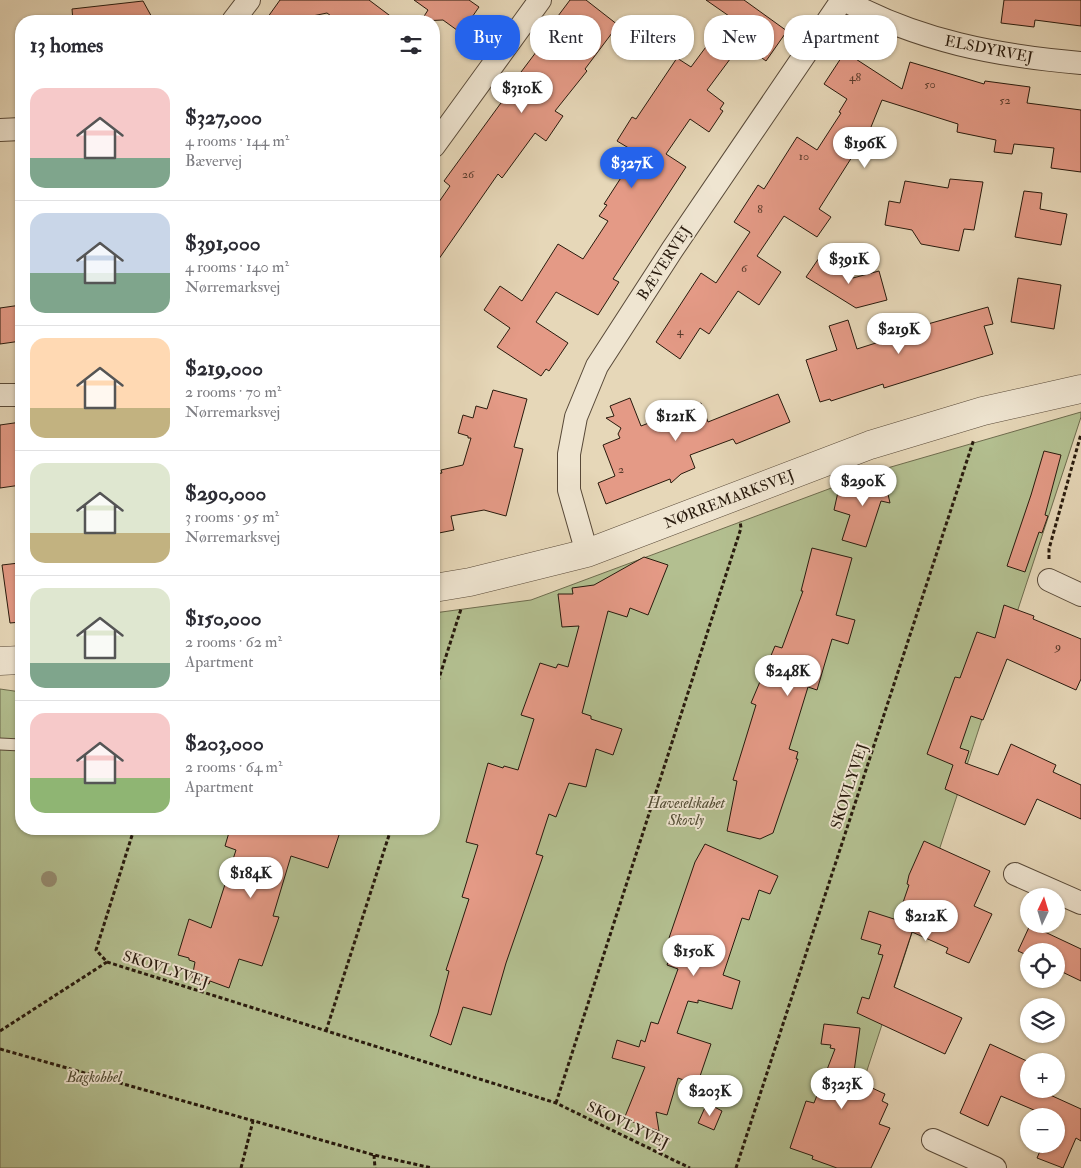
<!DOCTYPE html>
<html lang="en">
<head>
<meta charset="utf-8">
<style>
	body { margin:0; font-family:"IM FELL Double Pica",serif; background:#f7f7f7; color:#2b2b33; height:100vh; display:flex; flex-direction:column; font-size:19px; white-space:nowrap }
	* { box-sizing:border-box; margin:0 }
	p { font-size:16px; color:#7c7c81 }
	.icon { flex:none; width:28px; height:28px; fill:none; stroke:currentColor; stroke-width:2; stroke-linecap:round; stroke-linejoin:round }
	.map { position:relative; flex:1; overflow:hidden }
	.sheet { position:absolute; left:15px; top:15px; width:425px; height:820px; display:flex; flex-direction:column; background:#fff; border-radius:20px; box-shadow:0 1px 4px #0004 }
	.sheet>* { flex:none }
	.banner { position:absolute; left:455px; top:15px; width:475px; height:45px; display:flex; gap:10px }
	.needle { width:32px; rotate:4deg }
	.buttons { position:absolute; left:1020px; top:888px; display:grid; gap:10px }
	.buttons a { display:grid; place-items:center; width:45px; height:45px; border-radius:50%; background:#fff; box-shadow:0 1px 4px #0004; font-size:25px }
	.price { position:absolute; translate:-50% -42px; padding:0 11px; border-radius:18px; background:#fff; color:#222; font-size:16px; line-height:32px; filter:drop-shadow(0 1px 2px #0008) }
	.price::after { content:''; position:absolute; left:50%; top:30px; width:15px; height:11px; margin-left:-8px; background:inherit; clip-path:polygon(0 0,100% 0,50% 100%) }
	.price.selected { background:#2563eb; color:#fff }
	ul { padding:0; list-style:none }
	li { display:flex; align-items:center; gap:15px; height:125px; padding:0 15px }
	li+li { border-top:1px solid #e1e1e2 }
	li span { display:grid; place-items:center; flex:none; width:140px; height:100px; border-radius:15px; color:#555 }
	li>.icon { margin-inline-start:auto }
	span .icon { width:60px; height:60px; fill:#fffc; stroke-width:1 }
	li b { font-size:21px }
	h2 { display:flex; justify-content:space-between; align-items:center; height:60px; padding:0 15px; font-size:21px }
	.chip { padding:0 18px; border-radius:20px; background:#fff; box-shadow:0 1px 4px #0004; font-size:18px; line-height:45px }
	.chip.selected { background:#2563eb; color:#fff }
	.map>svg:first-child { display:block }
</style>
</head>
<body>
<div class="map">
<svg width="1081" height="1168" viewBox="0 0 1081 1168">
	<rect width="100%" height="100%" fill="#e6d7b8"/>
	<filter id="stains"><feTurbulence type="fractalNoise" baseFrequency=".004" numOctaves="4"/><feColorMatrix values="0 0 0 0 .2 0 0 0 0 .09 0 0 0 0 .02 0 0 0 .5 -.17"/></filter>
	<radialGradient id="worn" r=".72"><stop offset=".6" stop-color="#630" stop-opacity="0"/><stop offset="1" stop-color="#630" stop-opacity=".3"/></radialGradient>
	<path fill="#b3bf90" stroke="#6e6c4e" d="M1081,412v5l-246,751h-835v-479l21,3v137h413v-216l97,-13 346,-129z"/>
	<path fill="#e49a86" stroke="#281a0d" d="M280,0h89l28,21h-59l-11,-8 -39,8h-23z
		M414,0h55l10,7 -18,26 -18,-13 -22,1 7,-11z
		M570,0h16l32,25 -33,44 2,2 -32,40 8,5 -17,25 -11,-8 -33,45 -4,-4 -64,92v-57l16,-23 -6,-5 73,-100 -2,-1 46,-61 -3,-3z
		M706,0h38l43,31 -21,30 -24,-18 -35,47 17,13 -4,6 3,2 -14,21 -19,-13 -24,35 20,13 -73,112 6,3 -21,33 -42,-23 -20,30 32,21 -19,28 -3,-2 -5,7 -44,-29 13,-19 -26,-18 16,-24 22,15 36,-57 25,15 25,-38 -9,-5 8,-11 -3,-1 33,-51 -20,-12 15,-24 4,2 41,-61 14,9 38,-51z
		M1004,0h77v26l-46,-6 -1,7 -33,-4z
		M143,1l11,20h-81l-1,-12z
		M845,52l57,37 8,-27 74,22 1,-3 45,6 -3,16 54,7v62l-30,-4 3,-20 -40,-4 -2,10 -18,-2 2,-12 -39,-8 1,-8 -76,-24 -11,27 -52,82 12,8 -14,20 -33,-21 -27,40 24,16 -22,33 -21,-14 -29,43 -9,-6 -20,31 -24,-17 45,-69 15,10 34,-51 -16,-10 24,-37 6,4 33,-52 20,13 24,-37 -2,-1 8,-13 -23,-15z
		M950,179l33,3 -9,48 -10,-1 -5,22 -38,-7 -9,-14 -27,-5 4,-24 11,2 5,-22 43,7z
		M1024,191l18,2 -2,16 27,5 -6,31 -46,-8z
		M819,258l34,20 26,-7 8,29 -31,8 -50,-31z
		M1018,278l43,7 -7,44 -43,-7z
		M21,305v36l-21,3v-36z
		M988,307l5,17 -9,2 9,28 -109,34 -1,-4 -52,17 -1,-2 -10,3 -14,-42 31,-10 -8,-24 19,-6 9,29 47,-15 -1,-3z
		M493,390l34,9 -13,48 9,2 -17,67 -22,-6 -33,6 3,14 -20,4v-60l8,-1 -1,-3 22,-5 8,-27h-3v-2l-10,-3 5,-18 10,3 3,-12 11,3z
		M778,394l12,28 -54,22 -3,-5 -43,16 5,13 -14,6 -10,9 -1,-4 -64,25 -8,-21 17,-7 -12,-31 17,-7 -2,-4 3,-6 -15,-10 8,-2 -4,-10 20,-8 11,28 60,-23 7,19z
		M21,422v63l-21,3v-63z
		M1044,451l17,4 -16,60 3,1 -6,17 -3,-1 -14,40 -18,-6 24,-71z
		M882,468l8,35 -9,-2 -15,46 -24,-7 8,-25 -16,-5 4,-18 6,1 1,-3 18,4 3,-23z
		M812,548l40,10 -16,57 19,5 -7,24 -16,-5 -15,51 -9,-3 -19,62 9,3 -2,7h2l-25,74 -13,6 -33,-8 10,-50 -4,-1 23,-75 -5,-2 24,-57 7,2 21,-57h-2z
		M644,557l24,8 -20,50 -18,-7 -3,9 -19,-6 -26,102 9,3v3l31,10 -9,26 -17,-6 -10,38 -17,-4 -13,34 -7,-3 -13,40 7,2 -37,107 -15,52 -28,-8 -12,38 -21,-9 8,-23 11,-42 -3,-1 23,-71 -7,-2 16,-52 -12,-3 22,-79 15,5 1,-2 14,4 16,-51 -13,-4 19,-52 16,5 2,-4 10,3 11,-41 -17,1 -4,-33h15l-1,-6 22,-3z
		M19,563l2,15v44l-11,1 -8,-58z
		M1004,605l30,11 -1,3 48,20v40l-5,11 -69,-31 -24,61 -12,-4 -11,32 9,3 -4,12 33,12 13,-31 45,21 -3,7 28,13v34l-44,-20 -12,26 -80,-36 8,-24 -26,-11 28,-77 5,1 17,-46 18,6z
		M230,829h111l-13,39 -37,-12 -18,60 6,1 -17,49 -23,-7 -10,29 -19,-7 -1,3 -17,-6 3,-16 -6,-2v-2l-11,-3 11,-36 22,9 25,-78 -11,-4z
		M924,841l66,30 -16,35 18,8 -23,49 -23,-10 2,-5 -36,-16 -18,55 68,31 -17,36 -88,-41 5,-16 7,2 14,-44 -5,-1 3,-9 -20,-6 8,-28 28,9 12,-35 -2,-1 2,-9z
		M705,844l73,32 -8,18 -11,-4 -10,30 -7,-2 -19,57 17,6 -8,28 -34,-9v3l-10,-2 -11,32 34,11 -14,41 -19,-7 -11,37 -11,-3 3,19 -35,-12 21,-52 -33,-9 5,-18 22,7 2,-7 4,2 6,-20 7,2 20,-55 -11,-4 8,-25 -6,-2 26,-76z
		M1030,925l51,24v32l-25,-12v-18h-27v5l-11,-5z
		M824,1024l36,4 -7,51 32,15 -3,7 6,3 -9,20 11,4 -19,40h-34l-25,-9 1,-3 -23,-8 16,-47 8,2 21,-54 -5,-1 1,-3 -10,-1z
		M990,1044l39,18v27h8l44,20v32l-5,-3 -13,30 -26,-10 6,-14h13v-28h-8l-47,-20 -13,30 -28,-13z
		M707,1103l15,8 -8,19 -16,-7z"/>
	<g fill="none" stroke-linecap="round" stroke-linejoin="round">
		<g stroke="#584938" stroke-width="13">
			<path id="service" d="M0,744l21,1"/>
		</g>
		<g stroke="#584938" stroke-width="24">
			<path id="minor" d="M844,0c74,41 154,56 237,63
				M233,21l16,-21
				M0,130l21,-1
				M434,146l106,-146
				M0,395h21
				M587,553l-18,-63v-36l7,-37 21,-51 75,-116 170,-250
				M1049,580l32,15
				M1015,874l66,29
				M933,1140l62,28"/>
		</g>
		<g stroke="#584938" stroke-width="29">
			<path id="tertiary" d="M434,588l36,-6 117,-29 283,-108 113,-34 98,-22
				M0,661l21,-1"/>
		</g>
		<path stroke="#281a0d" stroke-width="3" stroke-dasharray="4 2.5" stroke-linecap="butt" d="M1049,559v-10l32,-115
			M434,694l27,-85
			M134,829l-38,121 11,12 449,141 134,65
			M0,1031l107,-69
			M326,1031l65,-202
			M0,1049l374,106 58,13
			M556,1103l185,-575 -1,-7
			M374,1155l1,13
			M241,1168l12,-47
			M736,1168l238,-729"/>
		<use href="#service" stroke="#efe5d1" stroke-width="11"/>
		<use href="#minor" stroke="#efe5d1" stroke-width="22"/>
		<use href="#tertiary" stroke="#efe5d1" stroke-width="28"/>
	</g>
	<circle fill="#958b6f" cx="49" cy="879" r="8"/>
	<g text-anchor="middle" stroke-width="4" stroke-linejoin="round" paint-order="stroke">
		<g font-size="12" fill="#573a2b">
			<text x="855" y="81">48</text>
			<text x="930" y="88">50</text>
			<text x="1005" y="104">52</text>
			<text x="804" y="160">10</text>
			<text x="468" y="178">26</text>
			<text x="760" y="213">8</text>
			<text x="744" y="272">6</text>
			<text x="680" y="335">4</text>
			<text x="621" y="473">2</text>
			<text x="1058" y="650">9</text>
		</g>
		<g font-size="15" fill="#281a0d" stroke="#efe5d1">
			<text transform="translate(989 49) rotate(11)" y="5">ELSDYRVEJ</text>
			<text transform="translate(664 263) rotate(-57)" y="5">BÆVERVEJ</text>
			<text transform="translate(729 499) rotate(-21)" y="5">NØRREMARKSVEJ</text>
			<text transform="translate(849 786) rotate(-72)" y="5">SKOVLYVEJ</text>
			<text transform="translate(166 969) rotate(18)" y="5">SKOVLYVEJ</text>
			<text transform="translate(628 1125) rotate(26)" y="5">SKOVLYVEJ</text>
		</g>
		<g font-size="15" font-style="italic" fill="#524c34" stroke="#efe5d1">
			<text x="686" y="808">Haveselskabet<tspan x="686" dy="17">Skovly</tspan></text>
			<text x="94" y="1082">Bagkobbel</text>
		</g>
	</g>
	<rect width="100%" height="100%" filter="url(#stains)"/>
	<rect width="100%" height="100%" fill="url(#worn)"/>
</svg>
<div class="buttons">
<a><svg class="needle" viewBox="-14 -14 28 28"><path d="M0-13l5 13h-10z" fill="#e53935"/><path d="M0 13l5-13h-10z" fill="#7c7c81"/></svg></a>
<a><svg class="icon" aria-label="locate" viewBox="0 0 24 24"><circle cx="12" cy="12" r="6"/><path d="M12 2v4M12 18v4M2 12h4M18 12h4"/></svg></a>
<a><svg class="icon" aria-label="layers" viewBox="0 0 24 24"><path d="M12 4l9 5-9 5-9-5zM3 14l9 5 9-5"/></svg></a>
<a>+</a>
<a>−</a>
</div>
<b class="price" style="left:522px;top:114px">$310K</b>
<b class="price" style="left:865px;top:169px">$196K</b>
<b class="price selected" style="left:632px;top:189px">$327K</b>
<b class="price" style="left:849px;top:285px">$391K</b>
<b class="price" style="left:899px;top:355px">$219K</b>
<b class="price" style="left:676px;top:442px">$121K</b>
<b class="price" style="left:863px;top:507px">$290K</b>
<b class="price" style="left:788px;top:697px">$248K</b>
<b class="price" style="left:251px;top:899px">$184K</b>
<b class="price" style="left:926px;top:942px">$212K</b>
<b class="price" style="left:694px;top:977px">$150K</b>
<b class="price" style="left:842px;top:1110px">$323K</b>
<b class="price" style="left:710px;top:1117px">$203K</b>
<div class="banner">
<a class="chip selected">Buy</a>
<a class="chip">Rent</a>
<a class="chip">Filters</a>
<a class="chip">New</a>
<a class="chip">Apartment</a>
</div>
<section class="sheet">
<h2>13 homes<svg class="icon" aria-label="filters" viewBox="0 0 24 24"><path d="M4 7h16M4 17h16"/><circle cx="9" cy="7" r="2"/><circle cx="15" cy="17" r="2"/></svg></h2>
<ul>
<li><span style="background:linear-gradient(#f6c9c9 70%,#7fa58c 0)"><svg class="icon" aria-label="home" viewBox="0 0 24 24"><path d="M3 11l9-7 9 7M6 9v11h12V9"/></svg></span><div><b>$327,000</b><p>4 rooms · 144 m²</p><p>Bævervej</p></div></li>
<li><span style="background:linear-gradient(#c9d6e8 60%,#7fa58c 0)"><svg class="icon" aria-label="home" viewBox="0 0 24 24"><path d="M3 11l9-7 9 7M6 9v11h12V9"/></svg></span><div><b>$391,000</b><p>4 rooms · 140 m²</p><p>Nørremarksvej</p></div></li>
<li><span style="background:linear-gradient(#ffd9b3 70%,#c2b280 0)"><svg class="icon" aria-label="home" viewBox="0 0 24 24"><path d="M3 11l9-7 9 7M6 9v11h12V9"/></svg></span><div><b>$219,000</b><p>2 rooms · 70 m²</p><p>Nørremarksvej</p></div></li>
<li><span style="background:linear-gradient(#dfe7d0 70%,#c2b280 0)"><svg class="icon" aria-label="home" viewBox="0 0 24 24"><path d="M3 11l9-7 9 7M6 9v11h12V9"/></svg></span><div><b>$290,000</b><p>3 rooms · 95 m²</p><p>Nørremarksvej</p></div></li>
<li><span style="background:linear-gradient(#dfe7d0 75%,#7fa58c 0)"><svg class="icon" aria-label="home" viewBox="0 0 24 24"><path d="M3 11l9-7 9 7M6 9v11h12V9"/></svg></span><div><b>$150,000</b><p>2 rooms · 62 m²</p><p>Apartment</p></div></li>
<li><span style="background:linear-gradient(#f6c9c9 65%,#8fb573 0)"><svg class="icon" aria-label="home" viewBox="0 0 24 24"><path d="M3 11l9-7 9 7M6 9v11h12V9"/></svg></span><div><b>$203,000</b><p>2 rooms · 64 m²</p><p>Apartment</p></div></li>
</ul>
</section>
</div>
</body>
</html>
